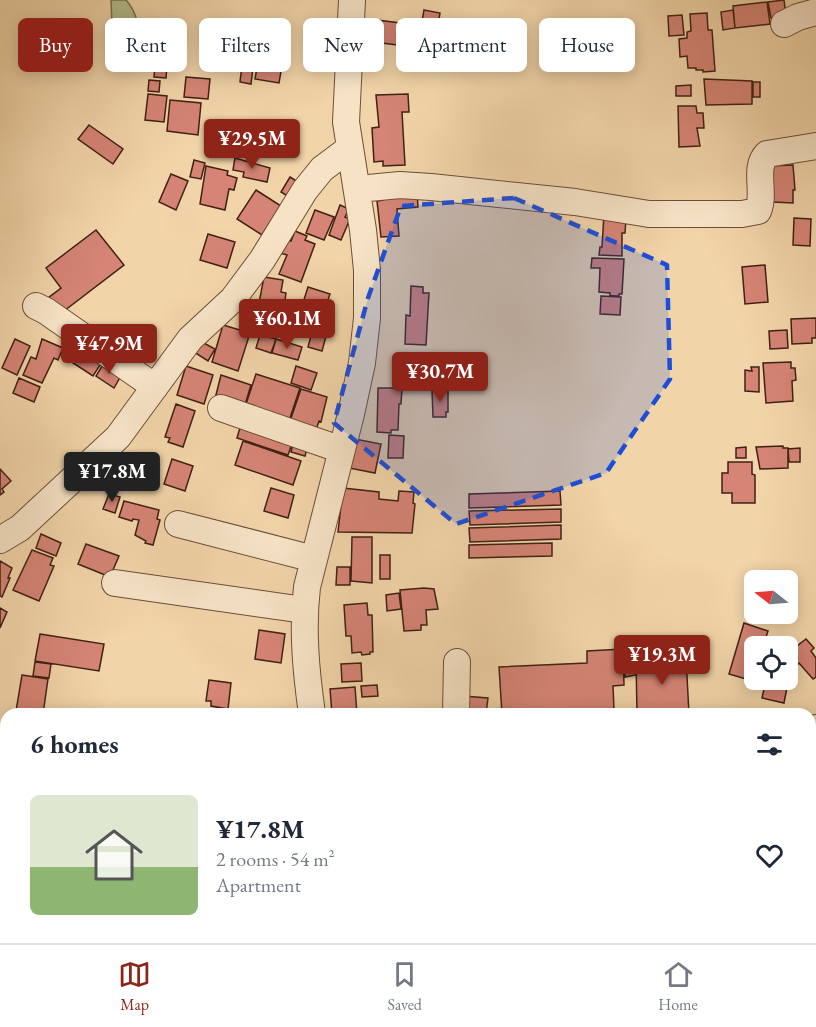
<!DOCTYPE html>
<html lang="en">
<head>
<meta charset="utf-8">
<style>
	body { margin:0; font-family:"EB Garamond",serif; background:#f6f6f7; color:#1f2937; height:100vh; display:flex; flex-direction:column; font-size:22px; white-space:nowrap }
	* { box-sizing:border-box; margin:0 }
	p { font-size:20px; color:#747a83 }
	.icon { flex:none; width:33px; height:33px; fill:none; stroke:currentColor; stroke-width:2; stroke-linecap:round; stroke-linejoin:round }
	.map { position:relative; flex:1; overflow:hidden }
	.drawer { position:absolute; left:0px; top:708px; width:816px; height:236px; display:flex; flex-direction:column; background:#fff; border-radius:18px 18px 0 0; box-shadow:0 3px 15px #0003 }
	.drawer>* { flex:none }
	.top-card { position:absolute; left:18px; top:18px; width:780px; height:54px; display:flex; gap:12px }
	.needle { width:39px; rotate:287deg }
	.buttons { position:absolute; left:744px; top:570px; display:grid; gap:12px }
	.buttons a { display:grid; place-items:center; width:54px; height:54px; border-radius:9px; background:#fff; box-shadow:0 3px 15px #0003; font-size:30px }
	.price { position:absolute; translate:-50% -51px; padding:0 14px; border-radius:6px; background:#8f2418; color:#fff; font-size:20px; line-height:39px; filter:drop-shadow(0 2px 3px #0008) }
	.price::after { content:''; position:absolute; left:50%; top:36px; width:18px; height:14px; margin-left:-9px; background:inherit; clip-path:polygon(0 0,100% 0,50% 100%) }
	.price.on { background:#222; color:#fff }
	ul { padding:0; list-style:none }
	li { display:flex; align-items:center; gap:18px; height:150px; padding:0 30px }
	li span { display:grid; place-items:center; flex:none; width:168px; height:120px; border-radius:9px; color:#555 }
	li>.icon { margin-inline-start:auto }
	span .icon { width:72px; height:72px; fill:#fffc; stroke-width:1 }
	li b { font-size:26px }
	h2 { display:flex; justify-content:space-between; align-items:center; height:72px; padding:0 30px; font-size:26px }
	.chip { padding:0 21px; border-radius:9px; background:#fff; box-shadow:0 3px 15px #0003; font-size:21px; line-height:54px }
	.chip.on { background:#8f2418; color:#fff }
	.dock { display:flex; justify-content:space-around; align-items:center; height:84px; border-top:2px solid #e0e1e3; background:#fff; font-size:16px; color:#747a83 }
	.dock a { display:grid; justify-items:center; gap:3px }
	.dock .on { color:#8f2418 }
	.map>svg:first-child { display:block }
</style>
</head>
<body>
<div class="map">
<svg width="816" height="943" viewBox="0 0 816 943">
	<rect width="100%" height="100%" fill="#f1d4a8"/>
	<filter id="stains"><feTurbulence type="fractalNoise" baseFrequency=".00333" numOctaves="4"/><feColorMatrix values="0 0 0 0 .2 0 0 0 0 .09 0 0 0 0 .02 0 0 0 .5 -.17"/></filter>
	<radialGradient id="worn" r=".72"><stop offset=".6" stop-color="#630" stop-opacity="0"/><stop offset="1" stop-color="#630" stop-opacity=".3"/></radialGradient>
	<path fill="#b4be8c" stroke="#7a7050" stroke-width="1.5" d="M111,0h15c13,14 14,34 15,54l-7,-1 -15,-14 -1,-9 -6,-5z"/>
	<path fill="#d58475" stroke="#402114" stroke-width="1.5" d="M784,0l2,16 -15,2 -3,-16z
		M767,2l3,22 -35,4 -2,-22z
		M424,10l16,3 -6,34 -16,-3z
		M733,10l2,18 -12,2 -2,-18z
		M707,13l1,17h4l3,41 -12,1v-2h-7v-2h-8l-1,-12 -7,1 -1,-18 8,-1v-6l4,-1 -1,-17z
		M682,15l2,20 -15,1 -1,-20z
		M377,20l31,4 -3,22 -31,-4z
		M260,50l24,4 -5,29 -24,-4z
		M243,57l11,2 -3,25 -11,-2z
		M155,65l12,1 -1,12 -12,-1z
		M186,77l24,2 -2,20 -24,-2z
		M704,79l48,2v23l-46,1z
		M149,80l11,1 -1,11 -11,-1z
		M753,82h7v15h-7z
		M691,85v11h-15v-10z
		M148,94l19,2 -3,26 -19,-2z
		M408,94l1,18h-7l3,53 -22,1v-5l-9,1 -2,-34 7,-1 -3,-32z
		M170,100l31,3 -3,32 -31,-4z
		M678,106h18l1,7h6l1,15h-7l3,18 -21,1z
		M89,125l34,24 -10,15 -35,-25z
		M235,158l35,10 -3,14 -24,-5 1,-5 -11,-2z
		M194,160l11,3 -4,16 -11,-2z
		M793,165l2,25h-2v13l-20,-1 -6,-36z
		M206,166l22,5 -1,4 10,3 -3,12 -5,-1 -4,21 -25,-6z
		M171,174l17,7 -12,29 -17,-8z
		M290,177l8,5 -9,15 -8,-5z
		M256,190l25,16 -19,29 -25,-16z
		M417,191l1,16 -21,2 2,27 -18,1 -4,-36 6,-1v-7z
		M340,205l9,4 -4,8 5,2 -9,21 -12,-5z
		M315,210l19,7 -10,23 -18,-7z
		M604,214l22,4 -1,15h-3v23l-23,-1 1,-8h2z
		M794,218l17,1 -1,27 -17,-1z
		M96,230l28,35 -64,49 -12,-16 13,-10 -15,-20z
		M295,231l12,5 -2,4 10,4 -14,38 -22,-8 8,-19 -7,-2 5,-14 6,2z
		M208,234l27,8 -8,26 -27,-8z
		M592,258l32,1 -2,35h-3v2h-9v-3l-11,-1 1,-24h-9z
		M765,265l3,37 -23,2 -3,-37z
		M264,277l19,3 -2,12 5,1 -1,7h4l-8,32 -25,-5 3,-13 -7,-2 1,-2 -4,-1 1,-8 9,2z
		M411,286l12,1v6h6l-3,52 -21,-1 1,-29 4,1z
		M308,287l22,7 -6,18 -22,-6z
		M601,296l20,1 -1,18 -20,-1z
		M816,318v20h-4v5l-20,1 -1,-25z
		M315,321l14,4 -7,26 -14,-4z
		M223,325l27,8 -12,38 -26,-9z
		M787,330l1,18 -18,1 -1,-18z
		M260,335l16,4 -5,14 -15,-5z
		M15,339l15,7 -13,29 -15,-7z
		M42,339l21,9 -5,12 -4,-2 -12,25 -19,-8 8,-18 5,2z
		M276,339l26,8 -4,13 -26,-7z
		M200,341l15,8 -7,12 -14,-9z
		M79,347l23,15 -9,14 -23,-15z
		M791,362v6h4l1,12 -4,1 1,20 -27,2 -3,-40z
		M104,363l18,11 -8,14 -18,-12z
		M186,366l27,9 -9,29 -27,-9z
		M296,366l21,7 -6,17 -20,-7z
		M751,367h8v25l-14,-1v-21l7,1z
		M256,374l44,14 -12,36 -44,-14z
		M221,375l30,10 -7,23 -29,-9z
		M19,378l21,9 -6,15 -21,-9z
		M378,388h24l-1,16h-2l-1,26h-7v3l-14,-1z
		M301,389l26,8 -6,25 -2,-1 -4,12 -26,-9z
		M432,390h16v22h-2v5h-13z
		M176,404l19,7 -12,36 -15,-5 2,-4 -5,-1z
		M242,421l52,17 -6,17 -51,-17z
		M389,435l15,1 -1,22h-15z
		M355,439l26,5 -6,29 -26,-5z
		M294,440l14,5 -3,11 -14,-4z
		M243,441l58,20 -8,24 -58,-20z
		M783,446v2h5v20l-28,1 -4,-22z
		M746,447v11h-10v-10z
		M800,448v14h-11l-1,-13z
		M172,459l21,7 -8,25 -21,-7z
		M728,462h24v12l3,1v28h-23v-10h-10v-20h6z
		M0,469l11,12 -9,8 2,3 -4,3z
		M271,488l23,7 -6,23 -24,-7z
		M343,488l36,4v7l19,2 1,-10 15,1 -1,11 2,1 -3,29 -74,-1z
		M560,491l1,14 -92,3v-14z
		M109,494l11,3 -5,16 -12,-4z
		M124,501l35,9 -2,9 3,1 -7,25 -8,-2 1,-2 -11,-6 4,-15 -6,-1 -1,2 -13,-4z
		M561,509v13l-91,3 -1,-14z
		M561,525v14l-91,3 -1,-14z
		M41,534l20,9 -5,13 -20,-8z
		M352,537h20v46l-21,-2z
		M552,543v13l-83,2v-13z
		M86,544l33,12 -9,21 -32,-13z
		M32,550l21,8 -3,7 4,1 -15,35 -26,-11z
		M380,555h10v24h-10z
		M0,561l12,7 -4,10h2l-8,19 -2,-1z
		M337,567h13v18h-14z
		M424,588l10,1 4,20 -12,1 1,15h-6v5l-17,1 -4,-41z
		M399,593l2,16 -14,2 -1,-16z
		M367,603l1,12h4l1,37h-3v2l-8,1 -1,-3 -9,1 -1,-17h-5l-2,-31z
		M0,608l7,4 -7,16z
		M744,623l24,8 -5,15h-9v29l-1,6 -24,-7z
		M259,630l26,4 -4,29 -26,-4z
		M40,634l64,10 -5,27 -64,-10z
		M806,639l8,9 -3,3 5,7v19l-3,2 -14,-16 -2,2 -9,-12z
		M631,648h4l1,27 -11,2 -1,-27z
		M623,649l1,36 -11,1 1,24 -112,4 -3,-47 88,-4v-12z
		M686,657l3,57h-52l-1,-55z
		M35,662l16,2 -2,14 -16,-2z
		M361,663l1,18 -20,1 -1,-18z
		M788,671l2,1 -6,31 -22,-5 4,-18h22z
		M22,675l26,4 -5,35 -27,-3z
		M209,680l22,3 -3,26 -17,-3v-5h-5z
		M377,685l1,11 -16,1 -1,-11z
		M355,687l2,27h-25l-2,-25z
		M463,696l25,2 -2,16h-24z
		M626,711v3h-58z
		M606,938h12v5h-15z"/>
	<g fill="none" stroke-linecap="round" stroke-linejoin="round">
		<g stroke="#6c4e39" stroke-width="28">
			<path id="minor" d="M784,24l14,-7 18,-5
				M358,189l42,-4 31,2 144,15 74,12h93l16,-3c8,-18 -5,-43 9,-57l49,-8
				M36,306l10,5 109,76
				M221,408l121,42
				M178,524l136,35
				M0,540l20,-12 98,-91 72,-98 43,-40 29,-39 43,-70 17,-21 28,-21
				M115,583l189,27
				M312,714c-6,-43 -10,-84 -5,-127l44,-173 11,-51 5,-45v-48l-4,-40 -17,-108 6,-122
				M456,714l1,-52
				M810,733l6,-5
				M0,746h6
				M346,938l1,5
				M229,943l1,-5"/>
		</g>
		<use href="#minor" stroke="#f6e3c6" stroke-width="26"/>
	</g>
	<path fill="#1d4ed8" fill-opacity="0.2" stroke="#1d4ed8" stroke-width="4.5" stroke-dasharray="12 8" stroke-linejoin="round" d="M514,198l153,67 3,114 -64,94 -150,51 -122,-101 34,-125 33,-92z"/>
	<rect width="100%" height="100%" filter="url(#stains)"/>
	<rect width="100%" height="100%" fill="url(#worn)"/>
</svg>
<div class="buttons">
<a><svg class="needle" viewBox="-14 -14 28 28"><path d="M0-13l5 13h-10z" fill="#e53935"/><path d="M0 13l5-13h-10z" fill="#747a83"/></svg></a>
<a><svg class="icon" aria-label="locate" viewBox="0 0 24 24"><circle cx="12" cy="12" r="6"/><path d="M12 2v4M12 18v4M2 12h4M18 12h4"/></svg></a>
</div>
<b class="price" style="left:252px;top:170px">¥29.5M</b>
<b class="price" style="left:287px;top:350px">¥60.1M</b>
<b class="price" style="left:109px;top:375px">¥47.9M</b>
<b class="price" style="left:440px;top:403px">¥30.7M</b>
<b class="price on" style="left:112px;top:503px">¥17.8M</b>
<b class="price" style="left:662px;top:686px">¥19.3M</b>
<div class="top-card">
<a class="chip on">Buy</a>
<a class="chip">Rent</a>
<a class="chip">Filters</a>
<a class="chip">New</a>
<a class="chip">Apartment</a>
<a class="chip">House</a>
</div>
<section class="drawer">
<h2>6 homes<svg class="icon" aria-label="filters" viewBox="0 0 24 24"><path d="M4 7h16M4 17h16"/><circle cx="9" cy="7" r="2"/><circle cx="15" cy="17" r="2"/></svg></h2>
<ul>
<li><span style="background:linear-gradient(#dfe7d0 60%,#8fb573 0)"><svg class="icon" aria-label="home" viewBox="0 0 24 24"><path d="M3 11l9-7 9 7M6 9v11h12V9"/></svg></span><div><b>¥17.8M</b><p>2 rooms · 54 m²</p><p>Apartment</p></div><svg class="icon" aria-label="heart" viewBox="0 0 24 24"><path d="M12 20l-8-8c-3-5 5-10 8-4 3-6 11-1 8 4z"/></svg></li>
</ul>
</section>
</div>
<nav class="dock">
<a class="on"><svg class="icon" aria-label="map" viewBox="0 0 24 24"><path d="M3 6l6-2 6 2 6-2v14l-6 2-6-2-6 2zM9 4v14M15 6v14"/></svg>Map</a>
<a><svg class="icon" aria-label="saved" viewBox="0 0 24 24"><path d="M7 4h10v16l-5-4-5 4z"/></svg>Saved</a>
<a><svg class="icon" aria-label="home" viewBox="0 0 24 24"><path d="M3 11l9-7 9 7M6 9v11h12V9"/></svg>Home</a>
</nav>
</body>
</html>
